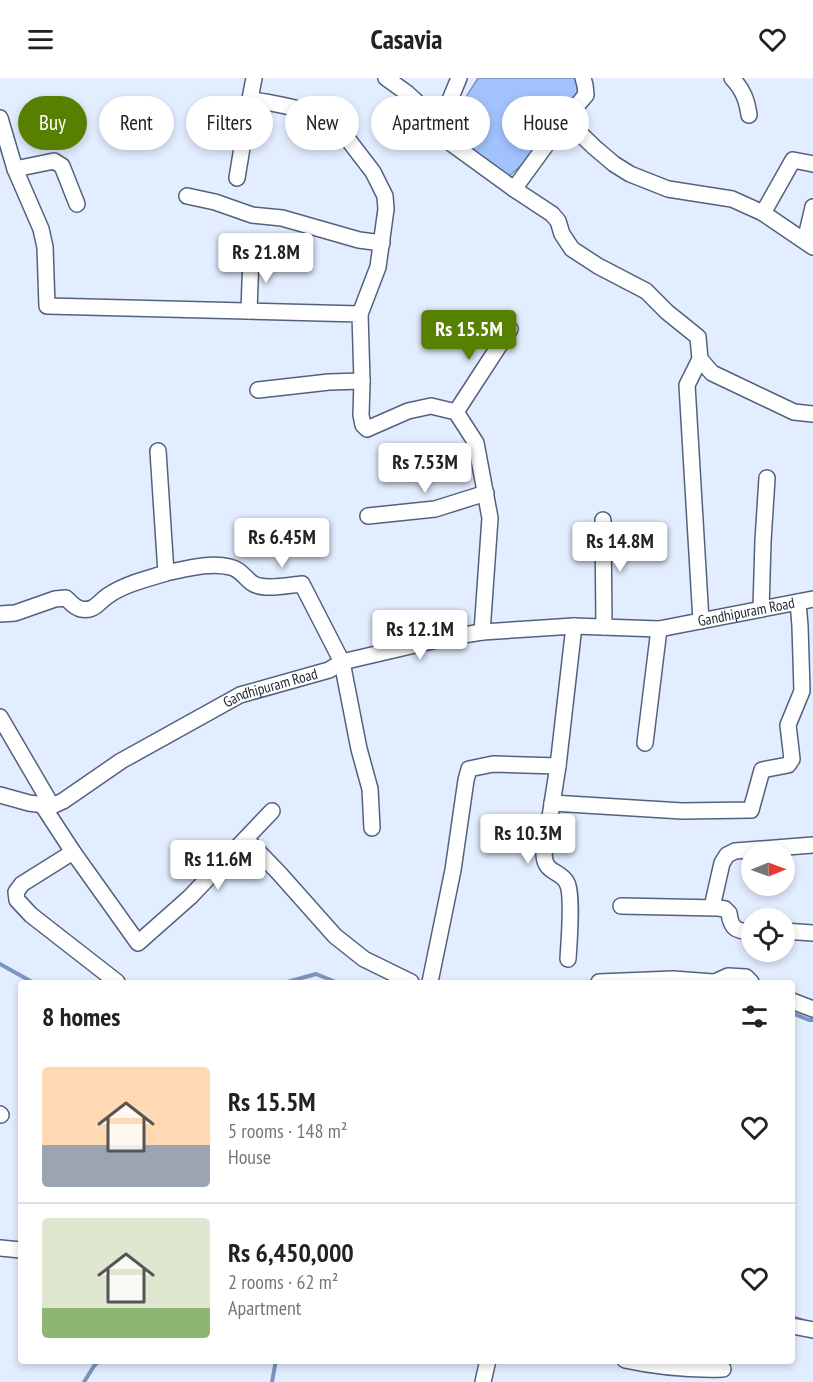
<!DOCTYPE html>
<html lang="en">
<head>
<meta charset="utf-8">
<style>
	body { margin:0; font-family:"PT Sans Narrow",sans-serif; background:#f2f2f2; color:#222; height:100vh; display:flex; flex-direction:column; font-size:22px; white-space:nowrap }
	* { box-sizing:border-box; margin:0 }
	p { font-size:20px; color:#767676 }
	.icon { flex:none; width:33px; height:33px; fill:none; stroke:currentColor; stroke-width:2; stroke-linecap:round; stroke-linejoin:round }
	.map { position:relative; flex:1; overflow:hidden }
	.details { position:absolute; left:18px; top:902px; width:777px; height:384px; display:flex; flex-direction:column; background:#fff; border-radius:6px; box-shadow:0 3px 9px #0003 }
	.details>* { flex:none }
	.guide { position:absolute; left:18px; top:18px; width:777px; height:54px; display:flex; gap:12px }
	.needle { width:39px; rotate:89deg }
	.buttons { position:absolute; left:741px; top:764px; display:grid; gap:12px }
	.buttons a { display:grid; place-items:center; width:54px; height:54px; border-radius:50%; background:#fff; box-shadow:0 3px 9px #0003; font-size:30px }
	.price { position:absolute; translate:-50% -51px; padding:0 14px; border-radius:6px; background:#fff; color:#222; font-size:20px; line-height:39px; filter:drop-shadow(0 2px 3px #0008) }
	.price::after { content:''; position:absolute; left:50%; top:36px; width:18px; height:14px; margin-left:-9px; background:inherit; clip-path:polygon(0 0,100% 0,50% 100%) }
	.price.current { background:#577f00; color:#fff }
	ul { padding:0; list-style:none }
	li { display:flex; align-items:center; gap:18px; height:150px; padding:0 24px }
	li+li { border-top:2px solid #e0e0e0 }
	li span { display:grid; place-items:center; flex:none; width:168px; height:120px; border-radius:6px; color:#555 }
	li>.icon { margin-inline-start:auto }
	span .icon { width:72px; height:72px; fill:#fffc; stroke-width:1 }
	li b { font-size:26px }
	h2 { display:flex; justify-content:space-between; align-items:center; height:72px; padding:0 24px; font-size:26px }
	.tag { padding:0 21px; border-radius:27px; background:#fff; box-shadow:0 3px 9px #0003; font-size:21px; line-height:54px }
	.tag.current { background:#577f00; color:#fff }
	header { display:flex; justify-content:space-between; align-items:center; height:78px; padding:0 24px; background:#fff; font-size:27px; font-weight:800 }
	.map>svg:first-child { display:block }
</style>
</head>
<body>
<header><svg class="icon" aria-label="menu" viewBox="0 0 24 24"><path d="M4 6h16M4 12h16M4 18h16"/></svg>Casavia<svg class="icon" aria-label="heart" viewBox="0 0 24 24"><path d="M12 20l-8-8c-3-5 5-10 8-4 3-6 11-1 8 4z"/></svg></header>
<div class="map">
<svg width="813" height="1304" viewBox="0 0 813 1304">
	<rect width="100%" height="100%" fill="#e2edff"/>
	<path fill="#a1c2fc" stroke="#7b94c0" stroke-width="1.5" d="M478,0h101l5,14 -58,69 -19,17c-21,-17 -39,-35 -60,-51z"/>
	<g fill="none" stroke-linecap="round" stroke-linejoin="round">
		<path stroke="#7b94c0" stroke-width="4" d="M0,886l32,18
			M287,904l29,-8 20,8
			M792,935l17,7h4
			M792,1239l15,5
			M84,1304l10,-16 6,-6
			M272,1304l4,-22"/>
		<g stroke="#53627c" stroke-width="18">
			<g id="minor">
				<path d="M386,0l21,15 13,12"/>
				<path d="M459,0l-19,46c1,9 5,13 12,20l62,45 38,25 6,7 4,13 10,15 26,17 48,25 21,21 31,25 2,22 -13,26 14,236"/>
				<path d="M583,0l2,7 1,10 -21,24 29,28 20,17 16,10 38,15 64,10 31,14 50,34"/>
				<path d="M732,0c11,12 15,22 17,37"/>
				<path d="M250,21l4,-21"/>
				<path d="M0,40l15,51 26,60 4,18 2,59 313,8 2,67 -1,34 2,10 4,4 41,-18 23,-5 25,6 20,31 14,75 -8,114"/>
				<path d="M15,91l39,-8 8,5 15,38"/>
				<path d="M237,100l13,-79c28,6 69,10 90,30l33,43 12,24 1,13 -8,58 -18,47"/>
				<path d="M514,111l51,-70"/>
				<path d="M187,118l28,6 37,13 30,3 77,22 23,3"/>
				<path d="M763,135l30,-53 20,4"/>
				<path d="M805,163l8,-34"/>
				<path d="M249,233l2,-56"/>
				<path d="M700,281l12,14 82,39 19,2"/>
				<path d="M258,312l71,-8 33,-1"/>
				<path d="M456,334l54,-83"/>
				<path d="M368,438l67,-7 51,-16"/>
				<path d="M603,442l1,107"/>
				<path d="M166,495c20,-4 43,-11 64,-6 10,2 14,10 22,16 11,8 37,2 50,1l40,78 17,87 11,40 2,39"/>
				<path d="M761,531l2,-68 4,-63"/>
				<path d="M0,536l15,-1 40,-14 11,-1c4,4 9,10 15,11 14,3 18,-8 28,-14 16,-11 38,-16 57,-22l-8,-122"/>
				<path d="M0,639l52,89"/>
				<path d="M645,665l14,-114"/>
				<path d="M558,688l-14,89c1,19 17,15 23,28 6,11 2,61 1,76"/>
				<path id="s1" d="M0,717l29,8 23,3 11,-5 58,-40 119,-66 89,-25 13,-8 103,-24 37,-6 92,-6 85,3 154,-30"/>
				<path d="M552,725l130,8 69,-1 11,-40 26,-5 4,-6 -4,-34 14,-34 -2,-65 -2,-24"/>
				<path d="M43,728l30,46 65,91 52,-46 82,-86"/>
				<path d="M246,761l33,34 56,63 29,23 47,23"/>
				<path d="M73,774l-51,32 -6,8 1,8 14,15 86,67"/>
				<path d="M621,828l97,2 7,1 4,4c2,16 7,18 23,19"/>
				<path d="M712,829l10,-44 5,-8 8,-4 78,-6"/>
				<path d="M784,853l29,2"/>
				<path d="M430,904l23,-112 13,-90 3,-11 24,-5 65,2 16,-140"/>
				<path d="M599,904l74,-3 40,3"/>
				<path d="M715,904l13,-6 18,1 5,5"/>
				<path d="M792,923l21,8"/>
				<path d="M0,1036l1,1"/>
				<path d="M0,1170l21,2"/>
				<path d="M792,1248l21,4"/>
				<path d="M625,1282c32,7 65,10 98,9"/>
				<path d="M483,1304l5,-22"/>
			</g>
		</g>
		<use href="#minor" stroke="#fff" stroke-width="15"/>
	</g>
	<g text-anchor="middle" stroke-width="4.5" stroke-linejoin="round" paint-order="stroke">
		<g font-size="15" fill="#232a35" stroke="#f9f9f9">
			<text dy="5" stroke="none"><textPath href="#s1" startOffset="789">Gandhipuram Road</textPath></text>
			<text dy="5" stroke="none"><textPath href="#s1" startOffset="303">Gandhipuram Road</textPath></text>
		</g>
	</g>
</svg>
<div class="buttons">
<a><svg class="needle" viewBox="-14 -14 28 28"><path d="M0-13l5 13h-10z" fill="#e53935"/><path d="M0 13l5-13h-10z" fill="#767676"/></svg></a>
<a><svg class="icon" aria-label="locate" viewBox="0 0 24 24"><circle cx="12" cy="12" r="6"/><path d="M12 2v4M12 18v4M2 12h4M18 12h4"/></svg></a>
</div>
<b class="price" style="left:266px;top:206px">Rs 21.8M</b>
<b class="price current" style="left:469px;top:283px">Rs 15.5M</b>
<b class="price" style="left:425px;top:416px">Rs 7.53M</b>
<b class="price" style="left:282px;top:491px">Rs 6.45M</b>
<b class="price" style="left:620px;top:495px">Rs 14.8M</b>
<b class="price" style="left:420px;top:583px">Rs 12.1M</b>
<b class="price" style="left:528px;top:787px">Rs 10.3M</b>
<b class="price" style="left:218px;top:813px">Rs 11.6M</b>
<div class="guide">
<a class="tag current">Buy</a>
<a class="tag">Rent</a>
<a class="tag">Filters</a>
<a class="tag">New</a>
<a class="tag">Apartment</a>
<a class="tag">House</a>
</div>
<section class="details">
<h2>8 homes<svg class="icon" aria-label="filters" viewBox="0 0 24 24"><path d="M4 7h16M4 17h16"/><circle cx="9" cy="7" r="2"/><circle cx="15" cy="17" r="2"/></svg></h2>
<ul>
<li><span style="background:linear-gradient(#ffd9b3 65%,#9aa5b1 0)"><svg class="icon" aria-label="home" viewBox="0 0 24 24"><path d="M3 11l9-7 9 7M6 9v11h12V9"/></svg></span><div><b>Rs 15.5M</b><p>5 rooms · 148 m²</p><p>House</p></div><svg class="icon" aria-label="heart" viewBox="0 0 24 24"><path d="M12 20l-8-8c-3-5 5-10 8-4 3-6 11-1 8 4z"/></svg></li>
<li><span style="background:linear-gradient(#dfe7d0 75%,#8fb573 0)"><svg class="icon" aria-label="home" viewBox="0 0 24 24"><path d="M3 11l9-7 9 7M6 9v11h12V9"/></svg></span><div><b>Rs 6,450,000</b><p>2 rooms · 62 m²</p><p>Apartment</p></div><svg class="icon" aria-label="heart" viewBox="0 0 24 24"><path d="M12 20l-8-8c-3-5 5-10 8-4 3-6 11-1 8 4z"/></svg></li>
</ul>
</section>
</div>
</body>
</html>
